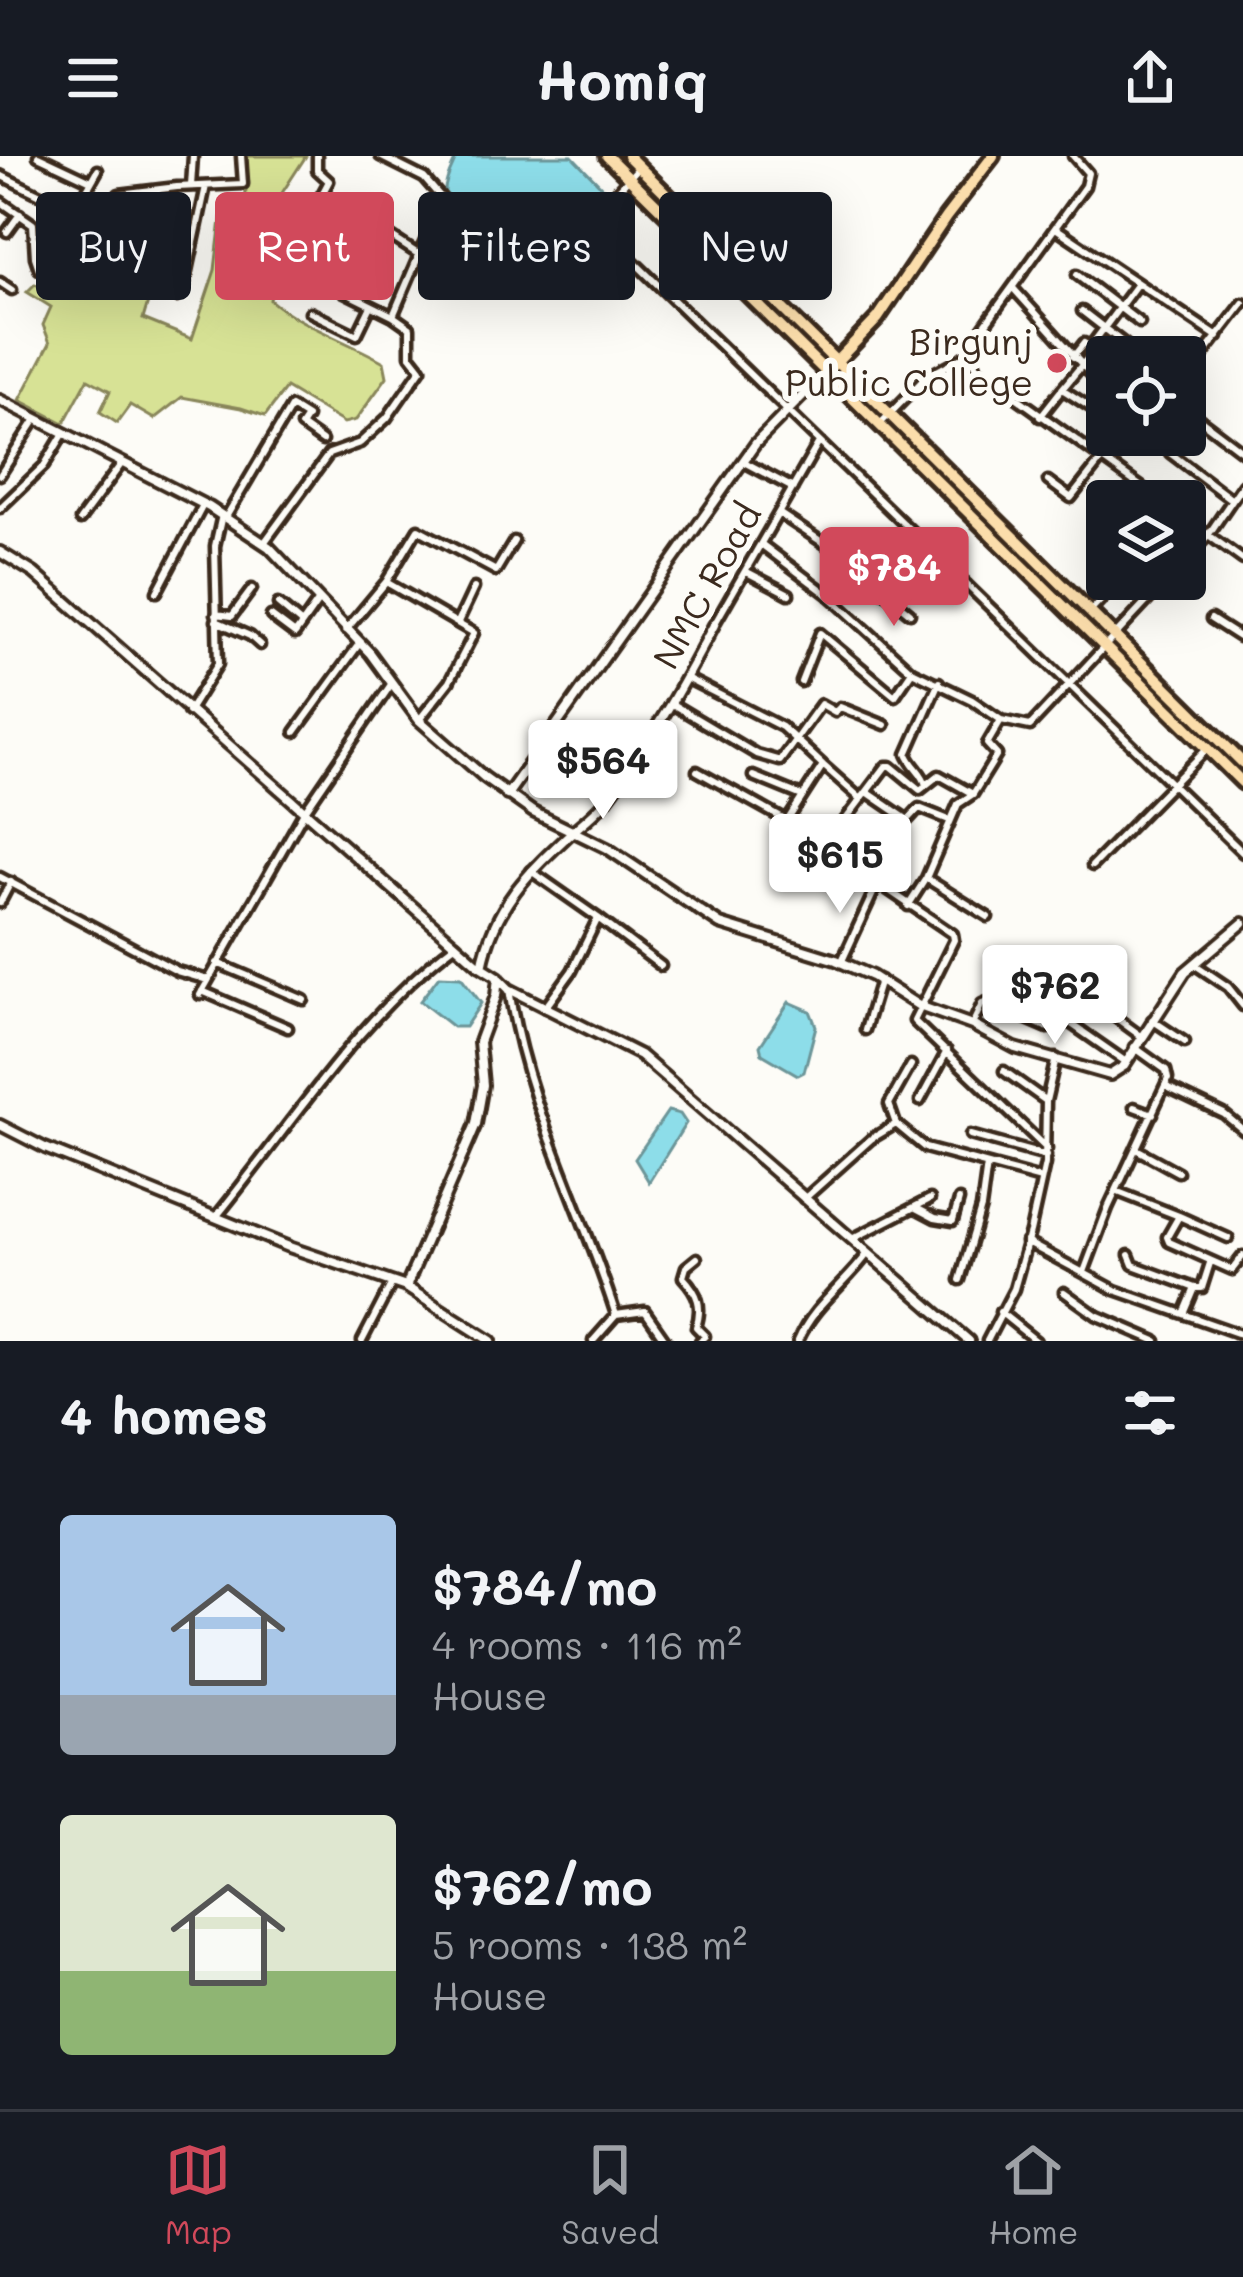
<!DOCTYPE html>
<html lang="en">
<head>
<meta charset="utf-8">
<style>
	body { margin:0; font-family:Mali,sans-serif; background:#20242c; color:#f1f3f6; height:100vh; display:flex; flex-direction:column; font-size:45px; white-space:nowrap }
	* { box-sizing:border-box; margin:0 }
	p { font-size:39px; color:#9ea1a6 }
	.icon { flex:none; width:66px; height:66px; fill:none; stroke:currentColor; stroke-width:2; stroke-linecap:round; stroke-linejoin:round }
	.map { position:relative; height:1185px; overflow:hidden }
	.sheet { display:flex; flex-direction:column; background:#171b24; flex:1 }
	.sheet>* { flex:none }
	.hud { position:absolute; left:36px; top:36px; width:1173px; height:108px; display:flex; gap:24px }
	.tools { position:absolute; left:1086px; top:180px; display:grid; gap:24px }
	.tools a { display:grid; place-items:center; width:120px; height:120px; border-radius:12px; background:#171b24; box-shadow:0 12px 48px #0002; font-size:60px }
	.price { position:absolute; translate:-50% -102px; padding:0 27px; border-radius:12px; background:#fff; color:#222; font-size:39px; line-height:78px; filter:drop-shadow(0 3px 6px #0008) }
	.price::after { content:''; position:absolute; left:50%; top:72px; width:36px; height:27px; margin-left:-18px; background:inherit; clip-path:polygon(0 0,100% 0,50% 100%) }
	.price.current { background:#d1495b; color:#fff }
	ul { padding:0; list-style:none }
	li { display:flex; align-items:center; gap:36px; height:300px; padding:0 60px }
	li span { display:grid; place-items:center; flex:none; width:336px; height:240px; border-radius:12px; color:#555 }
	li>.icon { margin-inline-start:auto }
	span .icon { width:144px; height:144px; fill:#fffc; stroke-width:1 }
	li b { font-size:51px }
	h2 { display:flex; justify-content:space-between; align-items:center; height:144px; padding:0 60px; font-size:51px }
	.tag { padding:0 42px; border-radius:12px; background:#171b24; box-shadow:0 12px 48px #0002; font-size:42px; line-height:108px }
	.tag.current { background:#d1495b; color:#fff }
	header { display:flex; justify-content:space-between; align-items:center; height:156px; padding:0 60px; background:#171b24; font-size:54px; font-weight:700 }
	.menu { display:flex; justify-content:space-around; align-items:center; height:168px; border-top:3px solid #363941; background:#171b24; font-size:33px; color:#9ea1a6 }
	.menu a { display:grid; justify-items:center; gap:6px }
	.menu .current { color:#d1495b }
	.map>svg:first-child { display:block }
</style>
</head>
<body>
<header><svg class="icon" aria-label="menu" viewBox="0 0 24 24"><path d="M4 6h16M4 12h16M4 18h16"/></svg>Homiq<svg class="icon" aria-label="share" viewBox="0 0 24 24"><path d="M12 15V3M7 8l5-5 5 5M5 13v7h14v-7"/></svg></header>
<div class="map">
<svg width="1243" height="1185" viewBox="0 0 1243 1185">
	<rect width="100%" height="100%" fill="#fdfcf7"/>
	<filter id="ink" filterUnits="userSpaceOnUse"><feTurbulence type="fractalNoise" baseFrequency=".00833" numOctaves="2"/><feDisplacementMap in="SourceGraphic" scale="24" xChannelSelector="R" yChannelSelector="G"/><feConvolveMatrix kernelMatrix="1 2 1 2 8 2 1 2 1" color-interpolation-filters="sRGB"/></filter>
	<g filter="url(#ink)">
		<path fill="#d7e295" stroke="#89865a" stroke-width="3" d="M245,0h61l-24,37 15,15 -19,48 -8,44c26,23 81,43 114,62l3,15 -31,43 -12,3 -58,-35 -21,28 -24,-8 -59,-11 -28,22 -24,-14 -13,18 -17,-11 10,-21 -22,-12 -24,44 -44,-23 30,-57 -7,-18 8,-18 -24,-15 8,-8 25,13 29,-50 33,-41 49,-12 -4,44 -24,81 49,20 23,-69 7,-59 24,-9z"/>
		<path fill="#8ddde9" stroke="#6c9598" stroke-width="3" d="M457,0h115l31,32 1,10c-13,15 -28,39 -46,48 -22,10 -110,-29 -113,-54 -1,-11 8,-26 12,-36z
			M439,820l22,1 20,26 -16,24h-12l-33,-26z
			M789,846l21,9 6,15 -12,46 -6,3 -36,-21 -2,-8z
			M668,955l12,3 6,9 -37,59 -14,-23z"/>
		<g fill="none" stroke-linecap="round" stroke-linejoin="round">
			<g stroke="#3b2a1e" stroke-width="15">
				<path id="minor" d="M38,0l51,24
					M317,0v14l12,11 -26,49 -15,40 19,10 11,-1 75,37
					M380,0l44,22 27,31 38,24 29,15 28,6 20,-7 73,-80
					M1073,0l15,17 -3,13 -105,146 -9,21 6,16 184,132
					M0,19l69,34 11,-7 18,-32
					M191,30l2,-30
					M119,38l58,-7 66,-3 -2,-28
					M0,45l33,23 2,33 4,12
					M590,63l653,634
					M1057,73l161,108
					M7,76l13,-18
					M340,99l22,12 22,-35 37,24
					M1077,119l63,48
					M0,126l12,8
					M1013,132l94,104
					M176,141l8,-7 22,-104
					M1082,155l44,34
					M310,156l47,23 14,-29
					M1090,191l46,-62
					M1185,222l58,-75
					M1062,233l30,-36 -2,-6 -6,-4 -11,14
					M1185,252l58,44
					M1040,261l22,-28 45,29
					M1185,267l8,-9
					M880,268l46,-47 45,-24
					M1181,279l-11,18 62,47
					M744,306l49,26
					M0,319l36,-56
					M1048,325l23,17 30,-38
					M0,352l44,-42 20,-33
					M780,358l48,32 82,67
					M226,361l65,-110 16,10 -6,9 21,15
					M1185,362l58,42
					M80,364l42,-57
					M264,387l65,-89 31,-11 27,-25 34,-49 -11,-14v-27l-17,-12 49,-115
					M761,388l66,50 85,77 60,29 29,20 29,6 138,-147
					M1185,405l24,-27 34,-50
					M745,415l44,23
					M386,426l88,51 -25,49 -30,38
					M157,436l46,-87
					M278,448l24,20
					M1090,456l31,-33
					M216,458l16,2 20,-27
					M271,460l24,18 24,-34
					M1211,463l28,18 4,-5
					M216,465l34,15 10,9
					M458,466l16,-34
					M714,469l104,-181
					M346,474l40,-48 32,-53 78,42 18,-30
					M686,522l96,49 41,38 -36,56 166,113 1,6 -40,81 133,128
					M801,526l19,-49 75,63 17,-25
					M672,548l84,50 24,7 41,-57 14,8 5,-5 45,18
					M188,556l30,-48 -3,-118 7,-31
					M295,576l64,-88
					M824,610l37,33
					M697,615l90,50
					M753,620l49,20
					M926,629c-3,-13 -14,-18 -19,-31l32,-72
					M867,636l41,28 11,-12 30,12
					M824,692l62,-82h5l29,24 19,-15 34,19
					M1092,710l115,-117
					M531,715l67,47 -26,53 -27,37
					M0,721l177,94 31,9
					M926,722l62,39
					M0,747l11,-21
					M908,750l18,-28 32,-74 15,-10 24,-39 -10,-11 14,-24
					M598,762l63,48
					M217,807l87,37
					M841,807l36,-78
					M1194,808l34,23 15,19
					M509,833c16,113 73,218 107,326l-23,26
					M202,835l86,37
					M200,839l104,-183 88,-129
					M1089,842l52,38
					M1152,864l33,22
					M972,869l10,-21 5,-2 61,26 12,-12 66,46
					M865,874l15,-50
					M1004,915l42,30
					M1165,930l59,28 19,16
					M920,945l27,-50
					M1134,951l19,7
					M896,968l-7,-20 22,-39
					M970,979l76,21
					M1138,994l40,22
					M1118,1036l61,24
					M804,1043l67,-60 25,-15 29,24 116,31
					M916,1052l19,10 18,3 6,-21
					M216,1061c76,-93 143,-201 240,-273
					M1228,1082l-49,-22 -12,21 2,5 63,28 11,-14
					M852,1083l78,-40
					M1026,1086l89,48 128,45
					M1129,1099l4,10 62,23
					M697,1102l-11,9 -3,10c15,16 20,29 13,50l9,9 -5,5
					M1084,1116l24,-64 60,-129 -2,-9 -32,-23
					M960,1124l21,-72 6,-43
					M1064,1136l32,23 60,26
					M1000,1156l36,29
					M1184,1158l11,-26h7l8,-25
					M616,1159l29,-4 21,30
					M362,1185l30,-58
					M798,1185c16,-37 47,-56 70,-88
					M987,1185l27,-52 16,-57 15,-68 1,-63 10,-43"/>
			</g>
			<g stroke="#3b2a1e" stroke-width="16">
				<path id="tertiary" d="M0,244l209,107 60,40 101,106 49,67 65,57 49,35 74,36 113,76 116,36 36,16 47,30 53,19 43,23 95,27 14,-9 61,-94 58,-49
					M0,396l34,21 446,393
					M507,639l249,-352 70,-71
					M498,822l11,11 131,66 329,286
					M0,969l45,23 244,99 117,40 85,54
					M406,1131l70,-163 7,-39 -4,-43 17,-46 2,-19 -16,-10c12,-62 46,-94 91,-136 12,-10 24,-19 34,-32 42,-54 75,-113 107,-174"/>
			</g>
			<g stroke="#3b2a1e" stroke-width="20">
				<path id="primary" d="M607,0l636,627
					M628,0l615,607
					M831,211l47,-49 68,-101 47,-61"/>
			</g>
			<use href="#minor" stroke="#fdfcf7" stroke-width="6"/>
			<use href="#tertiary" stroke="#fdfcf7" stroke-width="8"/>
			<use href="#primary" stroke="#fbddab" stroke-width="10"/>
		</g>
	</g>
	<circle fill="#d1495b" stroke="#fdfcf7" stroke-width="4.5" cx="1057" cy="207" r="12"/>
	<g text-anchor="middle" stroke-width="12" stroke-linejoin="round" paint-order="stroke">
		<g font-size="36" fill="#3b2a1e" stroke="#fdfcf7" text-anchor="end">
			<text x="1033" y="199">Birgunj<tspan x="1033" dy="41">Public College</tspan></text>
		</g>
		<g font-size="36" fill="#3b2a1e" stroke="#fdfcf7">
			<text transform="translate(707 430) rotate(-61)" y="13">NMC Road</text>
		</g>
	</g>
</svg>
<div class="tools">
<a><svg class="icon" aria-label="locate" viewBox="0 0 24 24"><circle cx="12" cy="12" r="6"/><path d="M12 2v4M12 18v4M2 12h4M18 12h4"/></svg></a>
<a><svg class="icon" aria-label="layers" viewBox="0 0 24 24"><path d="M12 4l9 5-9 5-9-5zM3 14l9 5 9-5"/></svg></a>
</div>
<b class="price current" style="left:894px;top:473px">$784</b>
<b class="price" style="left:603px;top:666px">$564</b>
<b class="price" style="left:840px;top:760px">$615</b>
<b class="price" style="left:1055px;top:891px">$762</b>
<div class="hud">
<a class="tag">Buy</a>
<a class="tag current">Rent</a>
<a class="tag">Filters</a>
<a class="tag">New</a>
</div>
</div>
<section class="sheet">
<h2>4 homes<svg class="icon" aria-label="filters" viewBox="0 0 24 24"><path d="M4 7h16M4 17h16"/><circle cx="9" cy="7" r="2"/><circle cx="15" cy="17" r="2"/></svg></h2>
<ul>
<li><span style="background:linear-gradient(#a9c7e8 75%,#9aa5b1 0)"><svg class="icon" aria-label="home" viewBox="0 0 24 24"><path d="M3 11l9-7 9 7M6 9v11h12V9"/></svg></span><div><b>$784/mo</b><p>4 rooms · 116 m²</p><p>House</p></div></li>
<li><span style="background:linear-gradient(#dfe7d0 65%,#8fb573 0)"><svg class="icon" aria-label="home" viewBox="0 0 24 24"><path d="M3 11l9-7 9 7M6 9v11h12V9"/></svg></span><div><b>$762/mo</b><p>5 rooms · 138 m²</p><p>House</p></div></li>
</ul>
</section>
<nav class="menu">
<a class="current"><svg class="icon" aria-label="map" viewBox="0 0 24 24"><path d="M3 6l6-2 6 2 6-2v14l-6 2-6-2-6 2zM9 4v14M15 6v14"/></svg>Map</a>
<a><svg class="icon" aria-label="saved" viewBox="0 0 24 24"><path d="M7 4h10v16l-5-4-5 4z"/></svg>Saved</a>
<a><svg class="icon" aria-label="home" viewBox="0 0 24 24"><path d="M3 11l9-7 9 7M6 9v11h12V9"/></svg>Home</a>
</nav>
</body>
</html>
